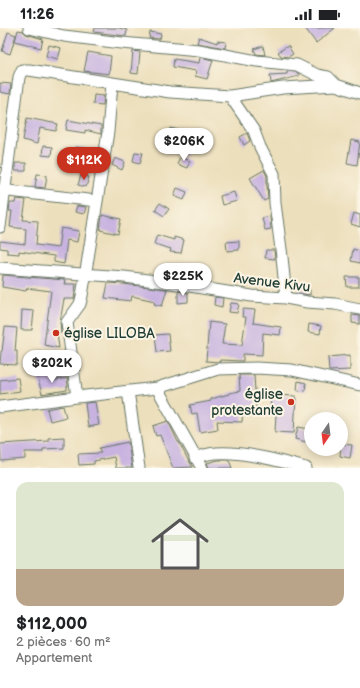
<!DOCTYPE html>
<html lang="fr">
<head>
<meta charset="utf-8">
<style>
	body { margin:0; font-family:"Balsamiq Sans",sans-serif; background:#f6f6f6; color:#202124; height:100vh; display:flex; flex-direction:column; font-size:15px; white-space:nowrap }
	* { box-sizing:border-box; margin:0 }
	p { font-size:13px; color:#757577 }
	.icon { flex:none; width:22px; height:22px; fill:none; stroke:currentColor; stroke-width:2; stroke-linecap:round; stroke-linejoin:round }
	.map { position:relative; height:440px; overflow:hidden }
	.sheet { display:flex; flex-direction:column; background:#fff; flex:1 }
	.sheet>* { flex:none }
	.needle { width:26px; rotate:194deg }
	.controls { position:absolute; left:304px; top:384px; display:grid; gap:8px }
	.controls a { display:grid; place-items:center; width:44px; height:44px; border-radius:50%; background:#fff; box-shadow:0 2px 10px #0003; font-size:20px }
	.price { position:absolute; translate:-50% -34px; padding:0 9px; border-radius:14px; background:#fff; color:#222; font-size:13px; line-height:26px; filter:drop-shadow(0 1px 2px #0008) }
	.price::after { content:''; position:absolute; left:50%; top:24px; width:12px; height:9px; margin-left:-6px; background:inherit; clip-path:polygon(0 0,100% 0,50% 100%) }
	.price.selected { background:#c8321e; color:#fff }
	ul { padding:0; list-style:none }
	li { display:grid; align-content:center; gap:8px; height:212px; padding:0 16px }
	li span { display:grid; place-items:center; height:124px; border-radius:12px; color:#555 }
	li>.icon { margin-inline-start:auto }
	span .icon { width:72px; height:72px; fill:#fffc; stroke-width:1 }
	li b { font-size:17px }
	.status { display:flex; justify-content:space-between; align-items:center; height:28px; padding:0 20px; background:#fff; direction:ltr }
	.status svg { height:11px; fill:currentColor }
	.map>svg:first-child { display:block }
</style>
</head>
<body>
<div class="status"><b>11:26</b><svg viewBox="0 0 49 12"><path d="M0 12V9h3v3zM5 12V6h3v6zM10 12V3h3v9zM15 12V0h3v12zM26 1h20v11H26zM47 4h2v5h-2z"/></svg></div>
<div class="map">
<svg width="360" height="440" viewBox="0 0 360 440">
	<rect width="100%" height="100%" fill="#fcf5e5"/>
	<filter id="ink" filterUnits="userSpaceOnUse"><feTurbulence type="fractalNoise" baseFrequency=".025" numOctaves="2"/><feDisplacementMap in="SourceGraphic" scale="8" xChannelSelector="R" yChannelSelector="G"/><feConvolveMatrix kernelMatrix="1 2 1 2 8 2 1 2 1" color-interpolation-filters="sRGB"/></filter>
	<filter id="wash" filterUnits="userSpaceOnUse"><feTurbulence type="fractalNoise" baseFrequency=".012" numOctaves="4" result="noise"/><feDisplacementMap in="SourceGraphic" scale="16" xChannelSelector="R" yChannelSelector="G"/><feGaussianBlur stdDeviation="0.9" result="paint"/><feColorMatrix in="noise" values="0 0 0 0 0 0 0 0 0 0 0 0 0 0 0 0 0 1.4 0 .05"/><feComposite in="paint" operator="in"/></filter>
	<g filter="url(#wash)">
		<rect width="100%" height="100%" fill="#ecdfbc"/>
		<g id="blocks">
			<path fill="#c7b2e0" d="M95,0h24l8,2 -1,6 -32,-4z
				M305,0h30l-19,15z
				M18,2l5,1 3,3 17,5 -2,9 -26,-7z
				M8,4l8,3 -6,19 -8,-3z
				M150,4l11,2 -1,5 -11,-1z
				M199,9l18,6v-2l9,1 -1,6 -28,-5z
				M49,17l12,3 -3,11 -12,-3z
				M263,18l2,9 -9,-1 -2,-5z
				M288,18l5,8 -5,3 -7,-1 -3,-4z
				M133,23l7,1 -2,22 -7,-1z
				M88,24l23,4 -2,18 -25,-3z
				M200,29l13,3 -6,19 -12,-3 1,-5 -23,-4 1,-8 25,4z
				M287,43l8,1 4,2v2l-28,7 -1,-8 17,-1z
				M0,55l11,1 -1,10 -10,-2z
				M94,67l10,1 -1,9 -10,-1z
				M27,90l31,6 -2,7 -16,-3 -3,16 -14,-4z
				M68,92l33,6v8l-16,-4v3l-19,-3z
				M171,100l21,6 -7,22 -12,-5 4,-9 -10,-3z
				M247,105l3,8 -6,4 -4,-8z
				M351,112l9,2 -3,23 -10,-2z
				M43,118l9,1 -1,9 -9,-1z
				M75,119l18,2v10l-11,-1v3h-9z
				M135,124l8,1 -3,10 -7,-2z
				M180,129l10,4 -3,7 -10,-4z
				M115,130l10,4 -3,8 -10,-5z
				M15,135h11v8h-11z
				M264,142l3,6v7l-1,1 1,2 1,13 -4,2 -14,-23z
				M37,146l10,1 -2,13 -10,-1z
				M81,147l8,2 -3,10 -8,-2z
				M177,160l10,4 -3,8 -10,-4z
				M234,164l3,9 -15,4 -2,-9z
				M16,171l10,1 -3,20 15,1 -2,24 22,3 3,-20 18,3 -2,11 -10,-2 -3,24 -10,-2v-6l-35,-5v3l-12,-1v-4l-7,-1v-7l25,3 1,-15 -16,-2 2,-16h-3l1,-8h5z
				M160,175l9,6 -5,7 -9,-6z
				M77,178l9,1 -2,7 -9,-2z
				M354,185l6,2v12l-9,-3z
				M102,187l19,4 -3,15 -18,-4z
				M270,188l1,13 -6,1 -3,-12z
				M157,207l17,5v-3l10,3 -3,13 -11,-1 1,-3 -17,-5z
				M239,213v9l-12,1 -1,-9z
				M353,221l7,2v12l-9,-2z
				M266,222h8l1,9 -10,-1z
				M3,247l62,5 -1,4h12l-2,15h-10l-4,23 1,11 -4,-1 2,16 -15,-3 7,-54 -24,-3 -1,3 -24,-4z
				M346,249h13v10h-12z
				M108,255l15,1 44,5 -5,17 -8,-2 1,-3 -23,-5 -1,5 -26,-3z
				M298,261l12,1v5l-12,-2z
				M178,263l10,2v9l-10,1z
				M215,269l8,1 -1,9 -8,-2z
				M231,275l8,1 -2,9 -8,-1z
				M243,281l12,1 -2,13 28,4 -1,8 -17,-2 -1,22 -19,-1v7l-23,-1v2l-14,-1 3,-39 16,2 -3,20 20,1 4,-28h-4z
				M22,282l12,1 -2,19h-11z
				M352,287l8,1v8l-8,-1z
				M309,296l12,2 -1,8 -12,-2z
				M5,299l12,1 -2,23h2v14l-17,-1 1,-13h1z
				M168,306l2,17 -13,1 -2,-17z
				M350,327v15l-21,1 -1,-14z
				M50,345l2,8 15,-3 1,8h-1v4l-25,4 -5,-19z
				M239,347h15l2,33h-13l-1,14 -25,-1 1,8 -18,3 -3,-19 -5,1 -2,-9 21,-4v-2l18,-5v-1l11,-2z
				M18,350l2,13 -20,3v-14z
				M298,353l8,2 -1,8 -8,-1z
				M271,367l25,1 -2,37 -19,-1 1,-18 -6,-1z
				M95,374l4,23 -11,2 -3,-24z
				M63,378l3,11 -16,4 -3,-12z
				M168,393l10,21h1l9,18 5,7 -20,1 -13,-33 -4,1 -3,-10z
				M298,399l11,2 -3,13 -11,-3z
				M64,409v11l-21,1v3h-18v7l-24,2 -1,-17 48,-3v-3z
				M128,414l4,26h-16l-2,-11 -20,4v3l-15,1 -1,-11 23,-1 -2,-5z
				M341,416l11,1 -2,13 -10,-2z
				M218,432h11l3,8h-23l-2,-5z"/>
		</g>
	</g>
	<g filter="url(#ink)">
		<use href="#blocks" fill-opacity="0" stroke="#677664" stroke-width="1"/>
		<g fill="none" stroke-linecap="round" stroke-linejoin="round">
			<g stroke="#677664" stroke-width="13">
				<path id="minor" d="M29,0l35,8 58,7 77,7 58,11 40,4 20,10 11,2 8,8
					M230,68l24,35 6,16 14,27 1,29 7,54 4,41
					M0,162l97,11
					M0,199l19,-150 3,-7h7l141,22 60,4 53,-8 53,-3 24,8
					M0,240l124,9 47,6 81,13 34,2 21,4 28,2 25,5
					M157,360l45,80
					M128,363l11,77
					M77,369l-10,-75 13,-18 2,-8 26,-164 4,-48
					M0,379l77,-10 80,-9 61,-19 38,-1 36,2 68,15
					M195,430c7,-2 14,-5 21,-5 27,-2 64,8 90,15"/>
			</g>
			<use href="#minor" stroke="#fff" stroke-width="11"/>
		</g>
	</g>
	<g fill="#c8321e" stroke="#fcf5e5" stroke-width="1.5">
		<circle cx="56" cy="305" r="4"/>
		<circle cx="291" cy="374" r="4"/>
	</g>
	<g text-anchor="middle" stroke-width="4" stroke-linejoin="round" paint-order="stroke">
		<g font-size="14" fill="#1f3d34" stroke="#fcf5e5">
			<text transform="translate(272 254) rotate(7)" y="5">Avenue Kivu</text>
		</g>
		<g font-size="14" fill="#1f3d34" stroke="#fcf5e5" text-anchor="start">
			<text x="64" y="310">église LILOBA</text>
			<text x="283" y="371" text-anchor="end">église<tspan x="283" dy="16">protestante</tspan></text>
		</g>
	</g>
</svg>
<div class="controls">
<a><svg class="needle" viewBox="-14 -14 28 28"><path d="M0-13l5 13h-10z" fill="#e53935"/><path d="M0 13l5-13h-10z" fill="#757577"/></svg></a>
</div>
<b class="price" style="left:184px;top:134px">$206K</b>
<b class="price selected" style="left:84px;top:153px">$112K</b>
<b class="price" style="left:183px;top:269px">$225K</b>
<b class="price" style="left:52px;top:356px">$202K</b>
</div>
<section class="sheet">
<ul>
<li><span style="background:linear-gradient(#dfe7d0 70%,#b9a48a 0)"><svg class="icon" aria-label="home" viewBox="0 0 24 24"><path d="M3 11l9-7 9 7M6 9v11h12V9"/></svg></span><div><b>$112,000</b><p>2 pièces · 60 m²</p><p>Appartement</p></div></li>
</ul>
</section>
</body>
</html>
